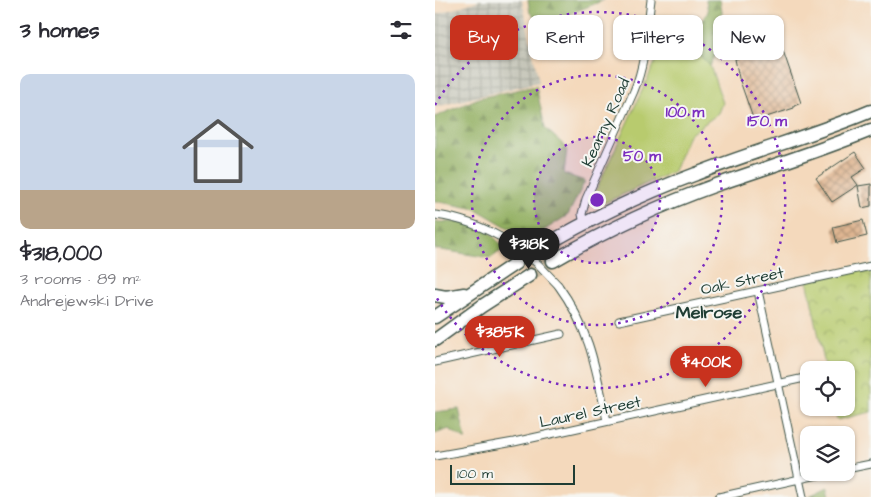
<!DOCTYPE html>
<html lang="en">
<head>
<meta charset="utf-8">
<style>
	body { margin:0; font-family:"Architects Daughter",sans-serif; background:#f7f7f7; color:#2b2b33; height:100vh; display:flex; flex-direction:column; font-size:19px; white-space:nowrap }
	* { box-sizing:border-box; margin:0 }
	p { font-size:16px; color:#7c7c81 }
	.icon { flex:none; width:28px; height:28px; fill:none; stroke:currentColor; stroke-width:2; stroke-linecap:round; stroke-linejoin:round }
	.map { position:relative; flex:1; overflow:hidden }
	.panel { display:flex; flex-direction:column; background:#fff; width:435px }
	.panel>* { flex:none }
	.guide { position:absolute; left:15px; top:15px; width:345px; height:45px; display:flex; gap:10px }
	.controls { position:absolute; left:365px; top:361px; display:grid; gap:10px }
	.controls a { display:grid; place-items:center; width:55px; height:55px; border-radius:10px; background:#fff; box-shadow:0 1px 4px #0004; font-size:25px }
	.scale { position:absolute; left:15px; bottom:12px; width:125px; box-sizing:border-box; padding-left:5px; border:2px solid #1f3d34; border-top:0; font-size:14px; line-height:18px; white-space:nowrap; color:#1f3d34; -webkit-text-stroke:4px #f6f6f2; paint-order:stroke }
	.price { position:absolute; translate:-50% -42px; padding:0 11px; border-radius:18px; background:#c8321e; color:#fff; font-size:16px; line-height:32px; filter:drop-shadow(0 1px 2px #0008) }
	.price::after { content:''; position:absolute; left:50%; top:30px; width:15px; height:11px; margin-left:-8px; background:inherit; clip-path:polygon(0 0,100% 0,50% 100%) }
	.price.selected { background:#222; color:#fff }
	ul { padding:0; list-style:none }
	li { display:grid; align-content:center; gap:10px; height:265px; padding:0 20px }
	li span { display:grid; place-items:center; height:155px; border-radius:10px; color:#555 }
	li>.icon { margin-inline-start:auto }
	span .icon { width:90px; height:90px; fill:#fffc; stroke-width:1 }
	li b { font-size:21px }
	h2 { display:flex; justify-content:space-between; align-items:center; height:60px; padding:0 20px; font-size:21px }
	.tag { padding:0 18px; border-radius:10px; background:#fff; box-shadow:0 1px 4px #0004; font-size:18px; line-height:45px }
	.tag.selected { background:#c8321e; color:#fff }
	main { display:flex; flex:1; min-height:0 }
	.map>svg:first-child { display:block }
</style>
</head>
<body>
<main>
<section class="panel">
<h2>3 homes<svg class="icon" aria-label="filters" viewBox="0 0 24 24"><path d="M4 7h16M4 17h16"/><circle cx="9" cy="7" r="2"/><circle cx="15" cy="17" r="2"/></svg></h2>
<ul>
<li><span style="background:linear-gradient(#c9d6e8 75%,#b9a48a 0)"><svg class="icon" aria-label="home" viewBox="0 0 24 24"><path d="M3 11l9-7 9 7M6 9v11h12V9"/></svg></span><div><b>$318,000</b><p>3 rooms · 89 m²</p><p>Andrejewski Drive</p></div></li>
</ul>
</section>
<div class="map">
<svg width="436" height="497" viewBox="0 0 436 497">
	<defs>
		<pattern id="industrial-grid" width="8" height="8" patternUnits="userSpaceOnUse" patternTransform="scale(1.25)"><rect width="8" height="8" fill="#c5c5b8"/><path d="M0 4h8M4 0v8" fill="none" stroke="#9fa196"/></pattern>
		<pattern id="forest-firs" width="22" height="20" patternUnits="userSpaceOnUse" patternTransform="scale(1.25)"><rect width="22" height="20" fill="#92af61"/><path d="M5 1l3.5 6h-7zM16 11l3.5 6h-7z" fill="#779051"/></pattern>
		<pattern id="park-crowns" width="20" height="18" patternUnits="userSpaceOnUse" patternTransform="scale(1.25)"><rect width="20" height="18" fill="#b8cb6e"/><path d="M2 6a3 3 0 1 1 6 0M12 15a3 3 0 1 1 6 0" fill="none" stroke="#95a65b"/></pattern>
		<pattern id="building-cross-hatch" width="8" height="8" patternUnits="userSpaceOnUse" patternTransform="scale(1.25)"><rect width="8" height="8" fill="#dfb692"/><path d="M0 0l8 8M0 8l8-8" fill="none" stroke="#b49578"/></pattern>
	</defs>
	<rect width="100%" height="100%" fill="#f6f6f2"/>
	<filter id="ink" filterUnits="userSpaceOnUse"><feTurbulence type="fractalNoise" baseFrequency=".02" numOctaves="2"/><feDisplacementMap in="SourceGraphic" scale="10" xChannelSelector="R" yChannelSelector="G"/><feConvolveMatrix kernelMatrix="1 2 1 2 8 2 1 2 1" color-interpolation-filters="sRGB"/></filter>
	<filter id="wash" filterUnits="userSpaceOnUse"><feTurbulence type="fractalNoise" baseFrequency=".0096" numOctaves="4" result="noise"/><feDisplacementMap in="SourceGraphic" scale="20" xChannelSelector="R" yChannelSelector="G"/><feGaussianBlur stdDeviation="1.12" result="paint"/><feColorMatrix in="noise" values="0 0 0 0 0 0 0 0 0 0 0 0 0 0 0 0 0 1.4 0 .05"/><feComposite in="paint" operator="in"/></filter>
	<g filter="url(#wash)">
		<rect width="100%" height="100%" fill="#f4d9bc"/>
		<path fill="url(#industrial-grid)" d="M45,0h42l17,82 -104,25v-92z"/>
		<path fill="#b8cb6e" stroke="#6c8451" d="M237,26l38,40 13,37 -4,10 -30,22 -15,36 -74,34 -10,-2z"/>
		<path fill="url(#forest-firs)" stroke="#58764a" d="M93,0h76l-61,25 -13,-12z
			M271,0h14l2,12 -2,31 -10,23 -23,-25 21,-29z
			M101,86l9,42 22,20 -3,26 21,7 -17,34 -39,25 -53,-31 -41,-8v-84l44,-19z
			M0,222h44l26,26 -14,10 -56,-9z
			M24,409l7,31 -17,-11 -14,5v-22z
			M393,487l2,10h-21v-1z"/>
		<path fill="url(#park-crowns)" stroke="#6c8451" d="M436,266v146l-34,8 -2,-12h11v-38h-20l-19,-90z"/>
		<g id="blocks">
			<path fill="url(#building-cross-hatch)" d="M343,36l23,67 -7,3v2l-40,13 -15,-43 -4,-19 3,-1 -1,-3 12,-4 -1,-5z
				M420,152l11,16 -14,9 6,8 -26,17 -16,-24z
				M436,184v22l-9,2 -4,-22z
				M428,220l4,16 -30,7 -4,-16z"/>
		</g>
	</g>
	<g filter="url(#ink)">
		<use href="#blocks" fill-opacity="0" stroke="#3f5448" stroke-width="1"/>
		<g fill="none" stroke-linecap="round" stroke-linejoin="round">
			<path stroke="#c9baa1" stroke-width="12" stroke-dasharray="12 6" stroke-linecap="butt" d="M81,263l23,-14
				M95,275l23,-14"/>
			<g stroke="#3f5448" stroke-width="9">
				<path id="street" d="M0,215c28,3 53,14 76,28
					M149,224l-2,-10 4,-15 48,-108c12,-29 13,-61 17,-91
					M123,285c32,44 38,84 49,136
					M323,291l45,206
					M184,321l252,-55
					M0,362l126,-28
					M0,456l79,-14 295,-65
					M411,469l25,-5
					M284,497l112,-25"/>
			</g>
			<g stroke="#3f5448" stroke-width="15">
				<path id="highway" d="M104,249c50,-30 103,-55 157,-75 58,-23 118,-39 175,-63
					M118,261c52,-30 107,-56 163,-76 52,-18 104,-34 155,-55
					M0,295l11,2 18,-3
					M0,317l81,-54
					M0,340l47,-34 48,-31"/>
			</g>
			<use href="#street" stroke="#fff" stroke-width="7"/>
			<use href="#highway" stroke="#fff" stroke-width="12"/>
			<g stroke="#3f5448" stroke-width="9" stroke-linecap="butt">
				<path id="street-bridge" d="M76,243l27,21 20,21"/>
			</g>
			<use href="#street-bridge" stroke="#fff" stroke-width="7"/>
		</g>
	</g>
	<circle cx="162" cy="200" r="63" fill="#7b2cbf" fill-opacity=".12"/>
	<g fill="none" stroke="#7b2cbf" stroke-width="2.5" stroke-dasharray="2.5 5">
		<circle cx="162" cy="200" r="63"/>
		<circle cx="162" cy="200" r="125"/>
		<path d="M0 105A188 188 0 1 1 0 295"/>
	</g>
	<g text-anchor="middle" stroke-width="4" stroke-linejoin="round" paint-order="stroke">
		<g font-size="16" fill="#1f3d34" stroke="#f6f6f2">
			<text transform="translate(170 122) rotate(-66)" y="6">Kearny Road</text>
			<text transform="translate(307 280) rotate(-12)" y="6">Oak Street</text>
			<text transform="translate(155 411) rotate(-12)" y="6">Laurel Street</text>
		</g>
		<g font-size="18" font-weight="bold" fill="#1f3d34" stroke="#f6f6f2">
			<text x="274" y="318">Melrose</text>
		</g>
	</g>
	<circle cx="162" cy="200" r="8" fill="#7b2cbf" stroke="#f6f6f2" stroke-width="2.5"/>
	<g font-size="15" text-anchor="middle" font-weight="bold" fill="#7b2cbf" stroke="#f6f6f2" stroke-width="4" stroke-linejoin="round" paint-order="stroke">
		<text x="250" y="117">100 m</text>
		<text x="332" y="126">150 m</text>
		<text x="207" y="161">50 m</text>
	</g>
</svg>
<div class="controls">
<a><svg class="icon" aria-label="locate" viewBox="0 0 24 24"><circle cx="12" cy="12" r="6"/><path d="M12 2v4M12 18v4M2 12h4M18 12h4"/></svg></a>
<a><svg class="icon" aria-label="layers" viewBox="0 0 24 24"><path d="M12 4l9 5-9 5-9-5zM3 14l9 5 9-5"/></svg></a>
</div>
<div class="scale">100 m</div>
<b class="price selected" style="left:94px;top:270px">$318K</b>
<b class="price" style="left:65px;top:358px">$385K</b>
<b class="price" style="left:271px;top:388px">$400K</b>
<div class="guide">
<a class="tag selected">Buy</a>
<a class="tag">Rent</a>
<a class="tag">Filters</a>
<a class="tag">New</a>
</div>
</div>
</main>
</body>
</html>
